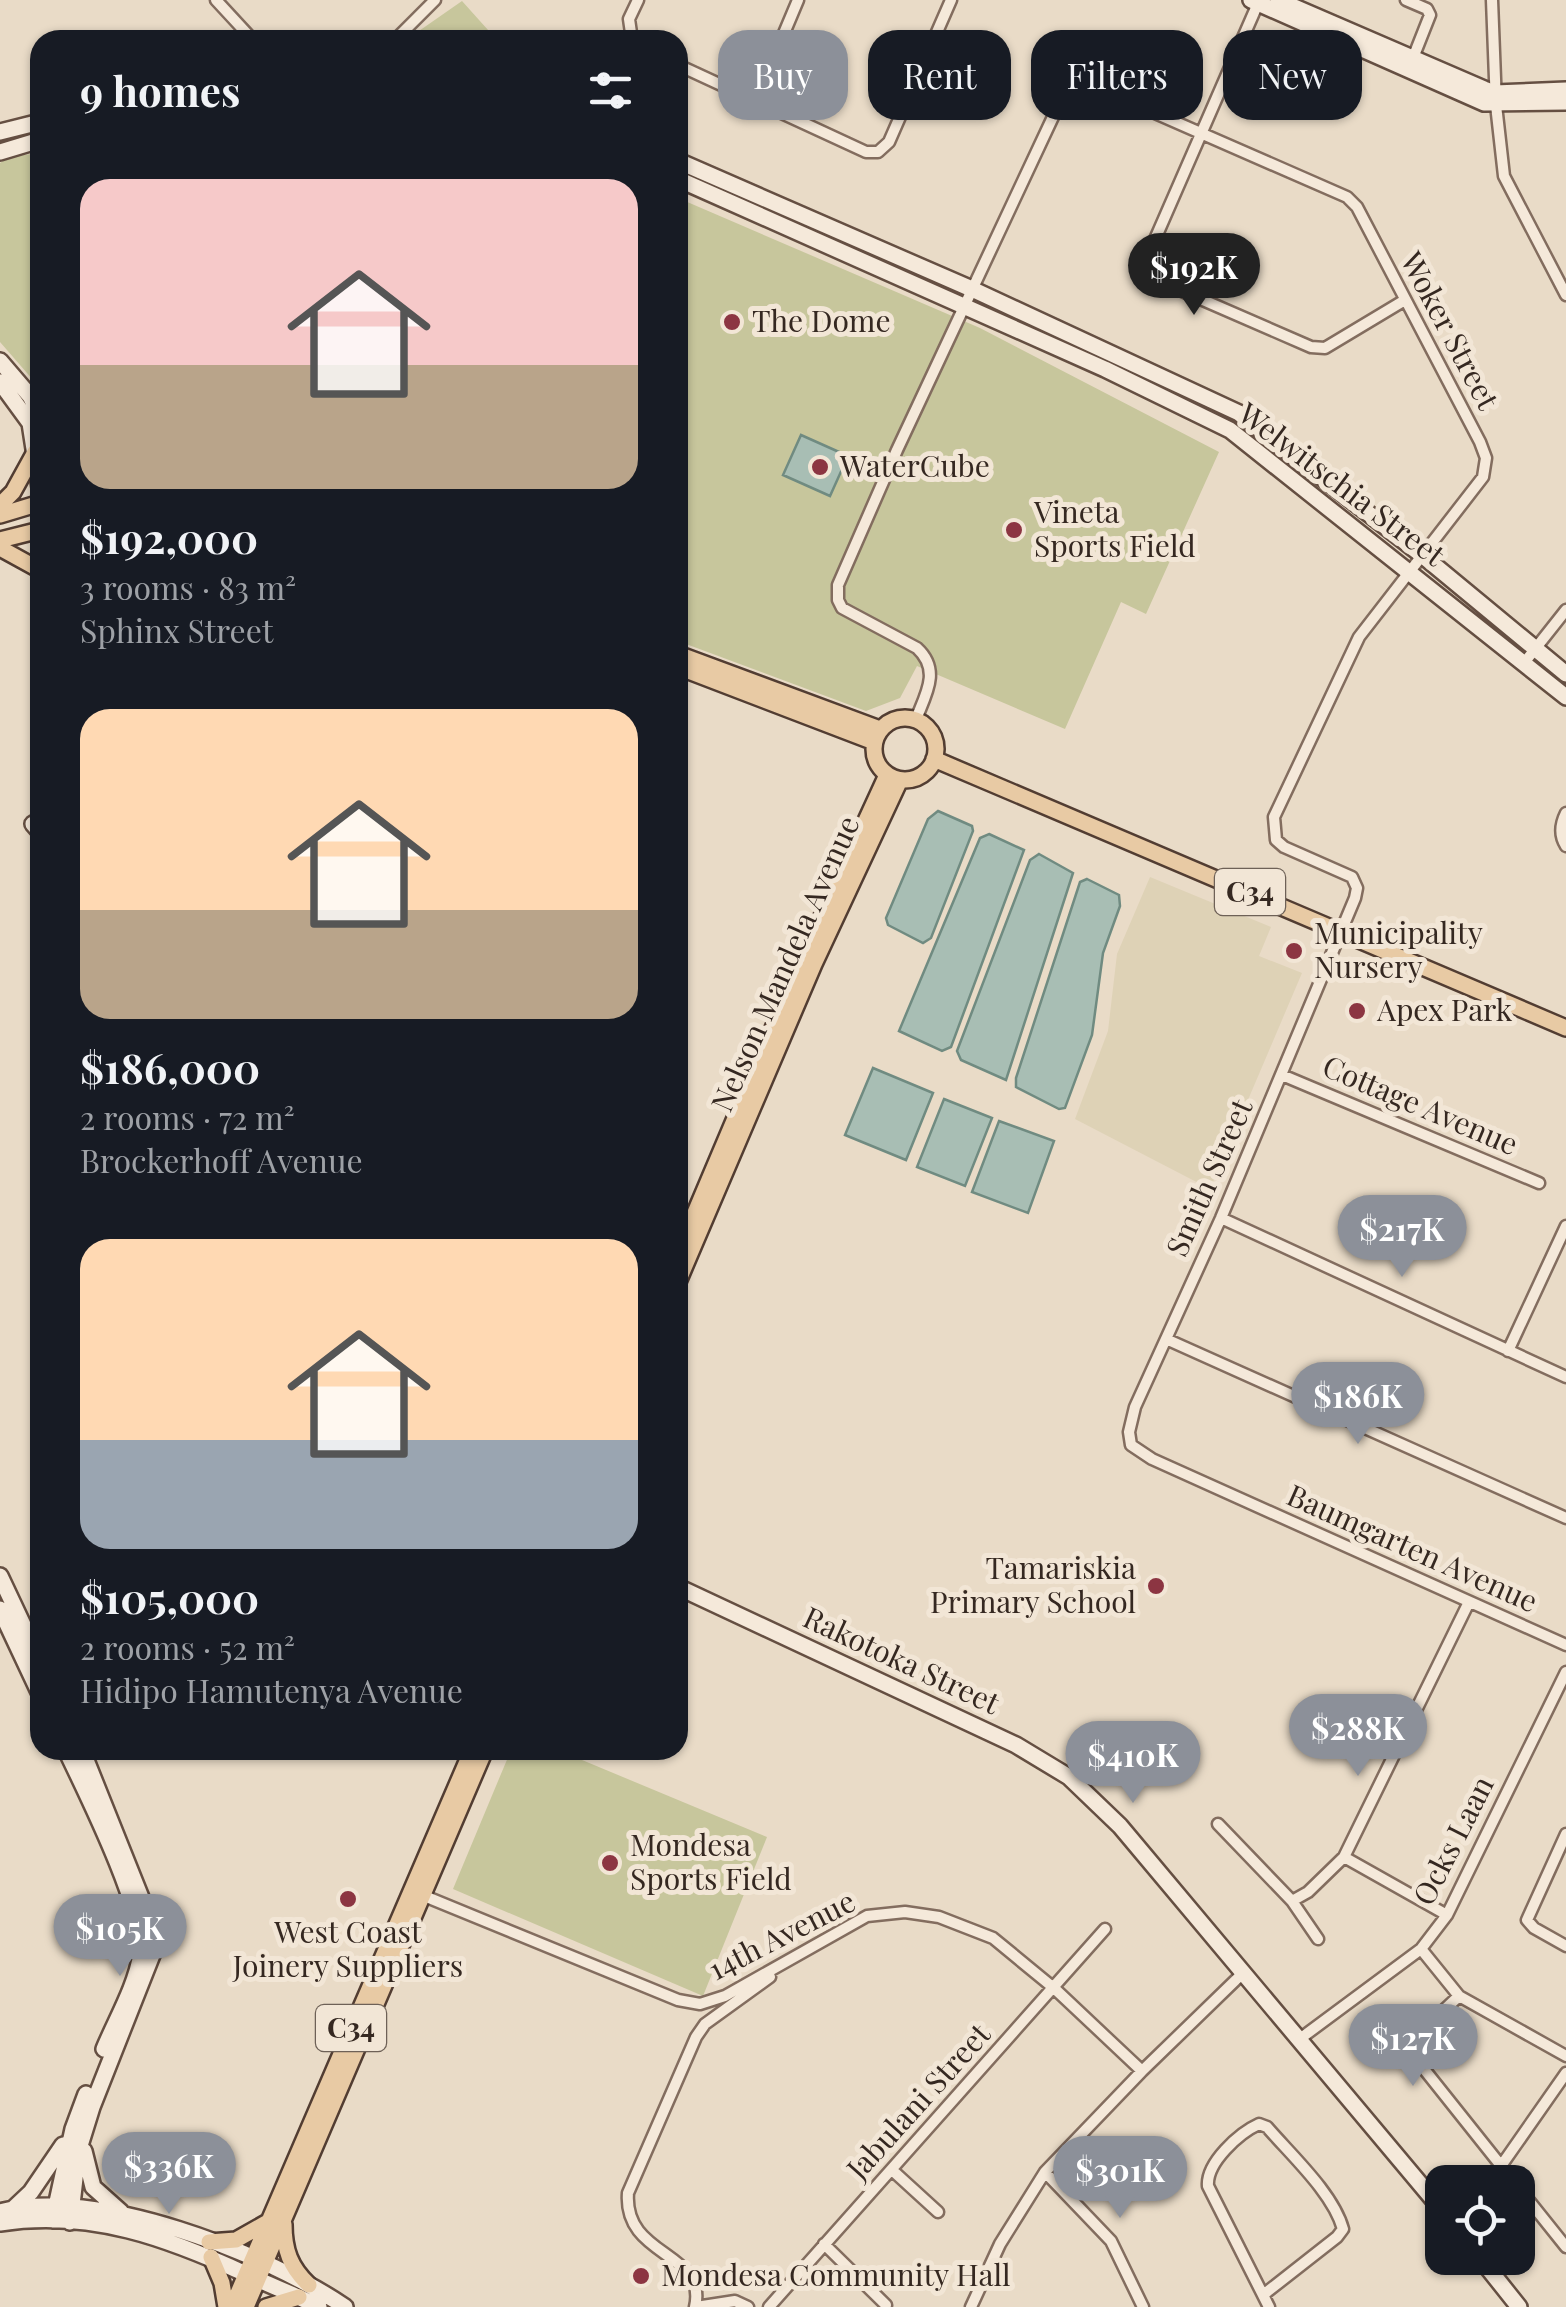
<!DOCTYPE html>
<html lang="en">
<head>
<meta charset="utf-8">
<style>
	body { margin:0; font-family:"Playfair Display",serif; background:#242831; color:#f1f3f6; height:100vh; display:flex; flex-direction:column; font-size:38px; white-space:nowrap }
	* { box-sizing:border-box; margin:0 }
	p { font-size:32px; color:#9ea1a6 }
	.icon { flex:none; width:55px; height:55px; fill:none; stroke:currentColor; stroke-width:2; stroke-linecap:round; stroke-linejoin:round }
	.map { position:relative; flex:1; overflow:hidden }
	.side { position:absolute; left:30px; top:30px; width:658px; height:1730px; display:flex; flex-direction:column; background:#171b24; border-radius:30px; box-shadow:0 2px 8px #0004 }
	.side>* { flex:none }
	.banner { position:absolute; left:718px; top:30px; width:698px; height:90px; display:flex; gap:20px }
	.buttons { position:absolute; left:1425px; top:2165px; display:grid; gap:20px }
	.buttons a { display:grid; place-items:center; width:110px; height:110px; border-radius:20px; background:#171b24; box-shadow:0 2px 8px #0004; font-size:50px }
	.price { position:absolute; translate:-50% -85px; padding:0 22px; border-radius:35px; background:#8c9099; color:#fff; font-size:32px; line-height:65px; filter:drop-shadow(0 2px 5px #0008) }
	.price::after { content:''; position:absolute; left:50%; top:60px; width:30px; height:22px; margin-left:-15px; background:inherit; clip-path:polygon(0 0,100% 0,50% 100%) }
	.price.selected { background:#222; color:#fff }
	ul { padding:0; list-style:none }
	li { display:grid; align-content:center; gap:20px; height:530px; padding:0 50px }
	li span { display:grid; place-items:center; height:310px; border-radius:30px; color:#555 }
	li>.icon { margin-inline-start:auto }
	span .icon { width:180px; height:180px; fill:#fffc; stroke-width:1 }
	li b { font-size:42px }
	h2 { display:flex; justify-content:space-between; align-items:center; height:120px; padding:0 50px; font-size:42px }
	.tag { padding:0 35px; border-radius:30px; background:#171b24; box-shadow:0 2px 8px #0004; font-size:35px; line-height:90px }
	.tag.selected { background:#8c9099; color:#fff }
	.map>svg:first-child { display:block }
</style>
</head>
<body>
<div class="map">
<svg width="1566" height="2307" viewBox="0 0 1566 2307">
	<rect width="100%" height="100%" fill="#e9dbc7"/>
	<path fill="#ded2b6" d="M1150,877l121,50 -12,29 43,17 -92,216 -135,-70 33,-88 9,-77z"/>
	<path fill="#c7c69c" d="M462,1l35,39h-91z
		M40,153v235l-40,-46v-179l8,-6z
		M678,198l302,130 239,124 -73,162 -25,-12 -56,127 -148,-63 -17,32 -34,13 -188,-70z
		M511,1750h47l209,87 -64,159 -250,-107z"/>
	<path fill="#a8beb4" stroke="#708b81" stroke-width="2.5" d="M801,435l47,21 -18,40 -47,-21z
		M938,811l34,15 1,5 -42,107 -8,5 -35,-18 -2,-7 42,-99z
		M989,834l35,16 -73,197 -9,4 -43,-20 81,-193z
		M1039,854l34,19 -67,207 -45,-20 -4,-9 73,-191z
		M1087,879l32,16 1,11 -17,47 -11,82 -27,73 -6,1 -43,-22v-9l64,-196z
		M873,1068l60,25 -27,67 -61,-25z
		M944,1099l48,19 -27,68 -48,-19z
		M999,1121l55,20 -26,72 -56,-21z"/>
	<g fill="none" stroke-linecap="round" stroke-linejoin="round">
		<g stroke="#836d5f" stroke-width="15">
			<path id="street" d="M216,0l37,40
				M1406,0l21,9 3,6 -17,43
				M1492,0l4,105 8,71 62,119
				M1259,1l-113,259 -1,10 5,7 161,70 14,1 80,-48
				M395,40l40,-40
				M632,40l-3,-21 9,-19
				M678,65l188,87h12l11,-10 62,-142
				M756,100l42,-100
				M1524,663l42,-53
				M916,719c10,-25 25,-49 1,-71l-75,-40 -4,-8v-15l59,-135 170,-363 17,-5 263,115 10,10 123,235 6,16 -3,19 -124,160 -85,180 2,23 8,7 68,30 5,11 -2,10 -134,320 -86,189 -6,25 2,13 21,14 414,186
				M1566,813c-6,12 -7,22 0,33
				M1282,1075l257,108
				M1221,1218l345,159
				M1166,1339l400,179
				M1508,1351l58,-125
				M1218,1824l74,77 16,-9 36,-35 125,-255
				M1566,1834l-39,86 7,8 32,18
				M1344,1857l103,58
				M417,1893l261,107 22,4 25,-8 142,-80 38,-4 34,5 54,21 62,51 87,82
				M1292,1901l26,38
				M1421,1949l38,47 107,60
				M1459,1996l-48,45 1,13 102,128
				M1301,2038l120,-89 26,-34 119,-243
				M1501,2166l65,-93
				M892,2170l46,42
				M1045,2172l66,69 32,66
				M1518,2187l48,60
				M824,2244l62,61
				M1263,2295l74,-58 6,-8c-10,-36 -52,-74 -76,-102l-8,-3c-20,9 -53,39 -51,62l61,121
				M695,2307c13,-56 -72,-49 -67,-114l68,-156 9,-13 65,-47
				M696,2307l39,-6 13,6
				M769,2307l336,-378
				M971,2307l29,-63 45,-72 97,-101 102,-99"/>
		</g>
		<g stroke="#654f42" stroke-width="20">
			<path id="secondary" d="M1251,0l233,103 82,-1
				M1278,0l206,89 11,4 71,-3
				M0,132l40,-10
				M0,152l40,-12
				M678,161l296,129 265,123 183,142 144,119
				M678,179l427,190 125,61 336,267
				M0,361l30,35 10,20
				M0,382l30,41 10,65
				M33,824l7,8
				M0,1576l40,85
				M678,1587l338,158 53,32 51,49 322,384
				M0,1609l40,85
				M66,1750c20,42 80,162 75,204 -5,32 -25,66 -37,95
				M84,2151l9,36 28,25
				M14,2208l17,-16 32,-47
				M0,2212c93,-27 268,42 345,95
				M53,2220l20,-91 13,-35
				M70,2222l8,-70 14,-45 62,-157 -2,-25 -70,-175
				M0,2223c90,-14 168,15 248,52 23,11 48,20 71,32
				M1480,2258l39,49"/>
		</g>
		<g stroke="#523d32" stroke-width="20">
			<path id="primary" d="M0,505l13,-13 22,-40
				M0,515l40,-12
				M0,540l40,-10
				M0,548l40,22
				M678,654l202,75
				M678,667l196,75
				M874 749a31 31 0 1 1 62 0a31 31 0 1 1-62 0Z
				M934,759l632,269
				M678,1253l124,-293 85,-185
				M678,1282l136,-318 86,-184
				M284,2224c0,26 6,43 25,61
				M209,2242l27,-2 30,-17
				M211,2257l11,26 4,24
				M232,2307l240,-557
				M246,2307l239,-557
				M266,2307l33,-10"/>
		</g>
		<use href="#street" stroke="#f5e9da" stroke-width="10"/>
		<use href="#secondary" stroke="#f5e9da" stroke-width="15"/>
		<use href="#primary" stroke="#e8caa4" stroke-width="15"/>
	</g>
	<g fill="#8c3542" stroke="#f2e6d6" stroke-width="4">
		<circle cx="732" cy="322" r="10"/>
		<circle cx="820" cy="467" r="10"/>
		<circle cx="1014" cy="530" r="10"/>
		<circle cx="1294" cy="951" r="10"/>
		<circle cx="1357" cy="1011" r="10"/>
		<circle cx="1156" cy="1586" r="10"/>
		<circle cx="610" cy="1863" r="10"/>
		<circle cx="348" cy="1899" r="10"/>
		<circle cx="641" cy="2276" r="10"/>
	</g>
	<g text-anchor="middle" stroke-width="10" stroke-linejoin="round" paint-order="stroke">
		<g fill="#f2e6d6" stroke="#6e6157" stroke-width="2.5">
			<rect x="1215" y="869" width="70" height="46" rx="8"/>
			<rect x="316" y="2005" width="70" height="46" rx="8"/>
		</g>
		<g font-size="28" font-weight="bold" fill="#352821">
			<text x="1250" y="902">C34</text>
			<text x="351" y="2038">C34</text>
		</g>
		<g font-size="30" fill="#352821" stroke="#f2e6d6" text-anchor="start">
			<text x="752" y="332">The Dome</text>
			<text x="840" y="477">WaterCube</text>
			<text x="1034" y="523">Vineta<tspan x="1034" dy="34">Sports Field</tspan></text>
			<text x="1314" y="944">Municipality<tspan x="1314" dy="34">Nursery</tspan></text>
			<text x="1377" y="1021">Apex Park</text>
			<text x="1136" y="1579" text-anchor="end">Tamariskia<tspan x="1136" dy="34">Primary School</tspan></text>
			<text x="630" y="1856">Mondesa<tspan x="630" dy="34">Sports Field</tspan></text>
			<text x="348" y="1943" text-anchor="middle">West Coast<tspan x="348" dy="34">Joinery Suppliers</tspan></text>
			<text x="661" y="2286">Mondesa Community Hall</text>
		</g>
		<g font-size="30" fill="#352821" stroke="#f2e6d6">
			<text transform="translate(1449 331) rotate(62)" y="10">Woker Street</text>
			<text transform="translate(1341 485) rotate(37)" y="10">Welwitschia Street</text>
			<text transform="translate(786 964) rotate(-66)" y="10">Nelson Mandela Avenue</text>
			<text transform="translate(1420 1106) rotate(23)" y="10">Cottage Avenue</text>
			<text transform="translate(1210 1178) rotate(-66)" y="10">Smith Street</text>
			<text transform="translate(1412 1549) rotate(24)" y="10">Baumgarten Avenue</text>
			<text transform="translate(901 1661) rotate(25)" y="10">Rakotoka Street</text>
			<text transform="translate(1454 1841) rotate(-63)" y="10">Ocks Laan</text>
			<text transform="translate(782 1936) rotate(-27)" y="10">14th Avenue</text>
			<text transform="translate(919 2102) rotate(-48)" y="10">Jabulani Street</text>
		</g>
	</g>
</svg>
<div class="buttons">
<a><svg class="icon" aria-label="locate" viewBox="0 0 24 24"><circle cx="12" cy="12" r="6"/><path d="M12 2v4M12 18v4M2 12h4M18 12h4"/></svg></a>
</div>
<b class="price selected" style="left:1194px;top:318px">$192K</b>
<b class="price" style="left:1402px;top:1280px">$217K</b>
<b class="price" style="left:1358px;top:1447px">$186K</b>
<b class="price" style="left:1358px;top:1779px">$288K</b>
<b class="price" style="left:1133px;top:1806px">$410K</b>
<b class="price" style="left:120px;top:1979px">$105K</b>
<b class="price" style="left:1413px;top:2089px">$127K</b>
<b class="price" style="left:169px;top:2217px">$336K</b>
<b class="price" style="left:1120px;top:2221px">$301K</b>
<div class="banner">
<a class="tag selected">Buy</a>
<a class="tag">Rent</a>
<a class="tag">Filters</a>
<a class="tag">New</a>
</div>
<section class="side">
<h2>9 homes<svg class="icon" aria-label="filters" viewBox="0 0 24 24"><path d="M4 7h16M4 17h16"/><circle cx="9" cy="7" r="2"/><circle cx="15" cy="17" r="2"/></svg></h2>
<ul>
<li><span style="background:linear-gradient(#f6c9c9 60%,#b9a48a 0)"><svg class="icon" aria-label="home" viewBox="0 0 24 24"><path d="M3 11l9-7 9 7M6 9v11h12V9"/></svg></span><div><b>$192,000</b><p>3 rooms · 83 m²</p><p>Sphinx Street</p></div></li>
<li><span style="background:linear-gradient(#ffd9b3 65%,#b9a48a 0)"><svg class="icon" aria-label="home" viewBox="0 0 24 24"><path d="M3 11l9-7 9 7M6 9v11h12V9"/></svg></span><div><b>$186,000</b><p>2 rooms · 72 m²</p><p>Brockerhoff Avenue</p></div></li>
<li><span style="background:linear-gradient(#ffd9b3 65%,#9aa5b1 0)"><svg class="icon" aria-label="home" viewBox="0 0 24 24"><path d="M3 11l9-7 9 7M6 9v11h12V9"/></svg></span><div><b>$105,000</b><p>2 rooms · 52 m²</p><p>Hidipo Hamutenya Avenue</p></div></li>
</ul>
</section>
</div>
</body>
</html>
